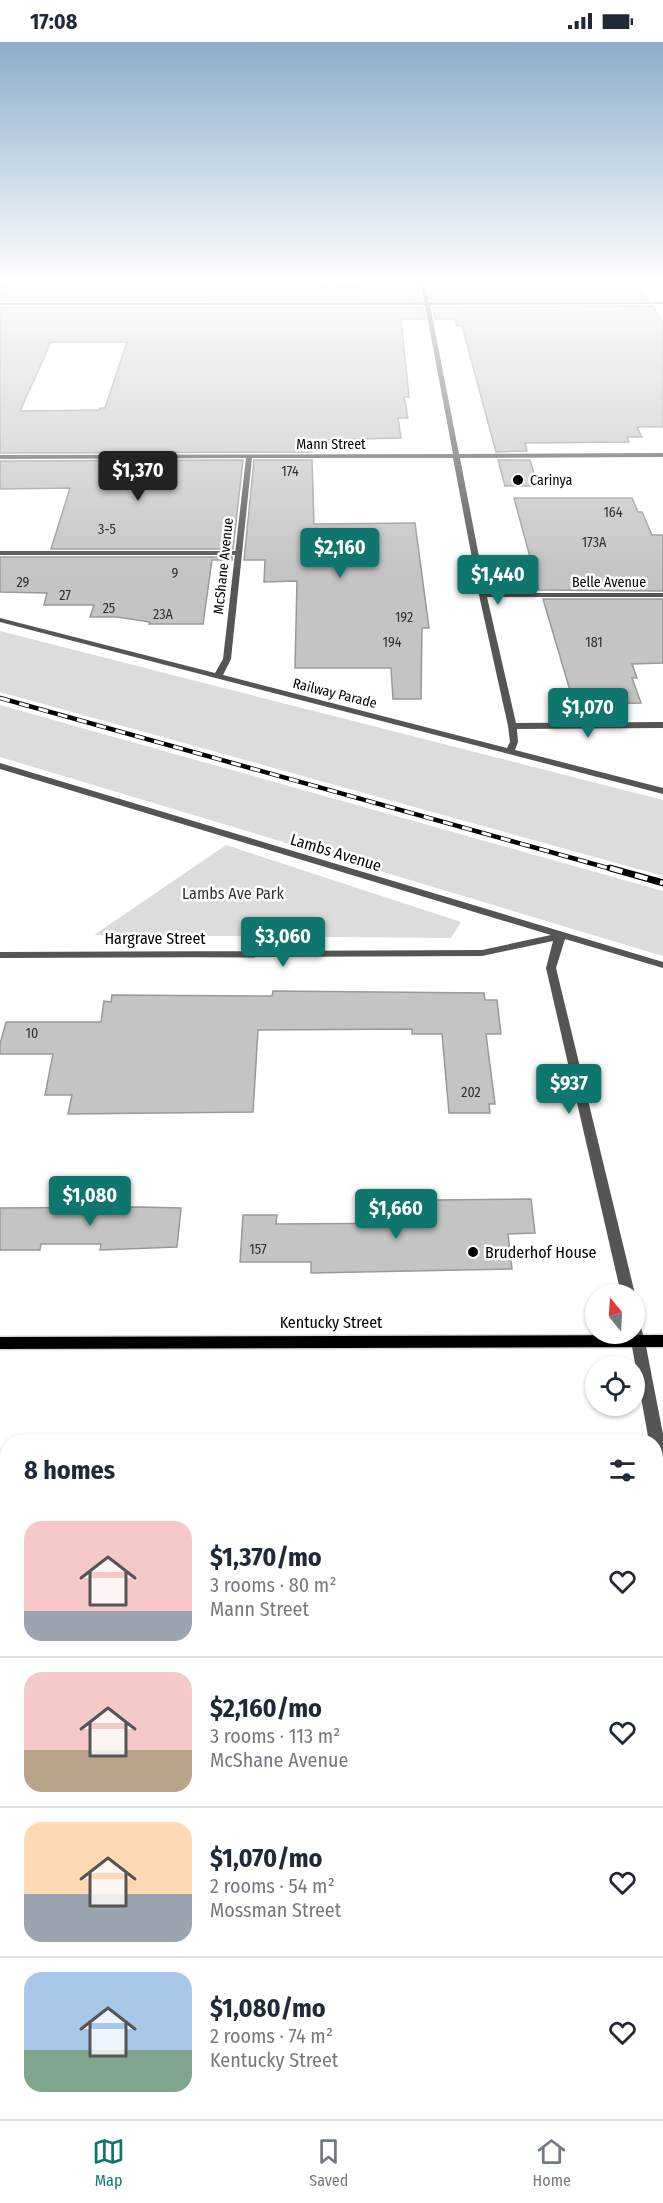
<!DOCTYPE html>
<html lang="en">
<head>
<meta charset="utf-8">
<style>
	body { margin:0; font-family:"Fira Sans Condensed",sans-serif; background:#f6f6f7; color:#1f2937; height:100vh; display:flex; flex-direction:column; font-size:22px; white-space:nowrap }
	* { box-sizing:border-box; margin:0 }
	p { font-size:20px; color:#747a83 }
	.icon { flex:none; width:33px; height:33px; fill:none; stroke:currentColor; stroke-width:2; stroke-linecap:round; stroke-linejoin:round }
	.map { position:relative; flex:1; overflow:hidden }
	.panel { position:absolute; left:0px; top:1392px; width:663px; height:686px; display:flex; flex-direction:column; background:#fff; border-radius:24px 24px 0 0; box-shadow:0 2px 4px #0004 }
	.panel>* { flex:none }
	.needle { width:39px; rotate:342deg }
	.fabs { position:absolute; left:585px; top:1242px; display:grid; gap:12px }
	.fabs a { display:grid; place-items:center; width:60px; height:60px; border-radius:50%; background:#fff; box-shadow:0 2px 4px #0004; font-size:30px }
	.price { position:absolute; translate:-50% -51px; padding:0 14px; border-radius:6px; background:#0f766e; color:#fff; font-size:20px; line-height:39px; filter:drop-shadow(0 2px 3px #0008) }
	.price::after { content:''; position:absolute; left:50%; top:36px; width:18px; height:14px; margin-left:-9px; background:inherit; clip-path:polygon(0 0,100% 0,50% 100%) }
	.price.selected { background:#222; color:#fff }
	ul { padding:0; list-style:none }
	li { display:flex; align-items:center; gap:18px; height:150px; padding:0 24px }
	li+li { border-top:2px solid #e0e1e3 }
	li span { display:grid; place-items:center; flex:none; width:168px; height:120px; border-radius:18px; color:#555 }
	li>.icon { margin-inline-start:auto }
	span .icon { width:72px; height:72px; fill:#fffc; stroke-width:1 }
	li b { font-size:26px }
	h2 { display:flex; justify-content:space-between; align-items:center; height:72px; padding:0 24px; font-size:26px }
	.status { display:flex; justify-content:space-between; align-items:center; height:42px; padding:0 30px; background:#fff; direction:ltr }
	.status svg { height:16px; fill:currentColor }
	.menu { display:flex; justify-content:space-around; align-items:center; height:84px; border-top:2px solid #e0e1e3; background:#fff; font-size:16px; color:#747a83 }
	.menu a { display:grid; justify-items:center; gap:3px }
	.menu .selected { color:#0f766e }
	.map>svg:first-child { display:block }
</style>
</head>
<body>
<div class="status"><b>17:08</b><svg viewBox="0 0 49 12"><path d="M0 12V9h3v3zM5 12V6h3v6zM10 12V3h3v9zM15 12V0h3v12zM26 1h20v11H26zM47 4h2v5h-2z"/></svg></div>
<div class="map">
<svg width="663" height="2077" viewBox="0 0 663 2077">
	<rect width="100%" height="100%" fill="#fff"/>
	<path fill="#dcdcdc" d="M0,589l663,169v76l-663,-184z
		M0,663l663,186v65l-663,-199z
		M226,803l235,77 -10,16 -357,-3z"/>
	<path fill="#c4c4c4" stroke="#999" stroke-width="1.5" fill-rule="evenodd" d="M146,241l274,5 1,12 -421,1v-15l145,-1z
		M492,241l119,1 2,4h28l8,12h-218l-3,-12h16l-1,-4z
		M653,264l10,17v104h-26l5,10h-15l2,5 -104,1 2,8 -31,1 -34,-126h-5l-2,-7h-20l-2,-12z
		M0,265h423l2,12h-24l8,78h-5l4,21h-10l3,20 -90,2 1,12 -312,1zM51,300h76l-22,66h-5l-1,2 -79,1z
		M243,418l-10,89h-182l19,-61 -70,1v-28z
		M254,418h58l2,64 101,-1 14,105h-7l-1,71h-28l-2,-31h-96l2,-87 -33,1 1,-22h-21z
		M498,418h32l8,26h-33z
		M514,456h118l6,14h4l10,23h11v56l-124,-1z
		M0,515h232v3h-20l-9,64h-54l1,-2 -33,-5h-27l4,-12h-50l3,-12 -47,-1z
		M543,557h120v64l-31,1 5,14h-5l9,25 -67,1z
		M273,949l211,2 1,7h12l4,34h-15l9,70h-6l1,9h-41l-7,-79h-30v-5l-154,1 -5,82 -185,2 4,-19h-27l8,-41h-53v-10l6,-22h95l3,-21 7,1 1,-7 160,1z
		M531,1157l4,34 -27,1 4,35 -201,4v-11h-71l3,-47h34l-1,9 159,-1 -2,-23z
		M140,1165l41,1 -4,39 -77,3 1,-6h-60l-1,6h-40v-42z"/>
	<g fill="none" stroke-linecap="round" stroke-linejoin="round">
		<g stroke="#dbdbdb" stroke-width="3">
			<path id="primary" d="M663,1293v12l-663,2v-12z"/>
		</g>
		<path fill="#555" fill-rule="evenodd" d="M0,509h238l4,2 -4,2h-238z
			M638,1294l5,1 2,4 18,93v47l-6,-2 -1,-3v-34h-7l-18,-101 2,-4z"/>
		<path fill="#555" fill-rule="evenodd" d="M421,241h4l4,19h234v2l-233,1 29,149 204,-1v4l-203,1 26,135h177v4h-176l29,126 147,-1v6l-146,1 1,13 -3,8 148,38v6l-663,-172v-4l215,55 8,-14 23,-201 -246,1v-4l453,-1 -28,-149h-425v-2l424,-1zM252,416h201l26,137 29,131 2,16 -3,6 -284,-73 8,-16z
			M0,721l663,199v6l-98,-29 -9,29 79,326 -1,1 -13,-1 -75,-326 7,-27 -71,15 -482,2v-6l482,-2 69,-15 -551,-166z
			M634,1278l5,1 6,20 -2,4h-10l-4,-11h5z
			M656,1995h7v20h-7z
			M0,2000h8v20h-8z"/>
		<use href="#primary" fill="#000" fill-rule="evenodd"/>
		<g stroke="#000" stroke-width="4.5">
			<path id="rail-far1" d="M0,656l615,172"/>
		</g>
		<g stroke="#000" stroke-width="7">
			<path id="rail" d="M610,826l53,15"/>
		</g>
		<use href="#rail-far1" stroke="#fff" stroke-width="3" stroke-dasharray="10" stroke-linecap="butt"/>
		<use href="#rail" stroke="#fff" stroke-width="4.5" stroke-dasharray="13" stroke-linecap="butt"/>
	</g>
	<linearGradient id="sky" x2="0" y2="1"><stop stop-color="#8cadcc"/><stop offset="0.45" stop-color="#fff"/><stop offset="1" stop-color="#fff" stop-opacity="0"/></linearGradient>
	<rect width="663" height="532" fill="url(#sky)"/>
	<g fill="#000" stroke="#fff" stroke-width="2">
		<circle cx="518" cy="438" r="6"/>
		<circle cx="473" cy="1210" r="6"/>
	</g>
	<g text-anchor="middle" stroke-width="5" stroke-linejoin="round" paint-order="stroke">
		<g font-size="14" fill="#000" stroke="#fff">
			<text x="331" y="407">Mann Street</text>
			<text transform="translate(223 524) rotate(-84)" y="5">McShane Avenue</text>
			<text x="609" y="545">Belle Avenue</text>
			<text transform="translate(335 651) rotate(14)" y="5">Railway Parade</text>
		</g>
		<g font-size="14" fill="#313131">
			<text x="290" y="434">174</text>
			<text x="613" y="475">164</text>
			<text x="107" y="492">3-5</text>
			<text x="594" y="505">173A</text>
			<text x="175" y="536">9</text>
			<text x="23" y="545">29</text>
			<text x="65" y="558">27</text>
			<text x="109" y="571">25</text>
			<text x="163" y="577">23A</text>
			<text x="404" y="580">192</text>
			<text x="392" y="605">194</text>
			<text x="594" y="605">181</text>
			<text x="32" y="996">10</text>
			<text x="471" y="1055">202</text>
			<text x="258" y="1212">157</text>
		</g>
		<g font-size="14" fill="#000" stroke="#fff" text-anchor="start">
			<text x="530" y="443">Carinya</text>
		</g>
		<g font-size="16" fill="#000" stroke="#fff">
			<text transform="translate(336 810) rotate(17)" y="6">Lambs Avenue</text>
			<text x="155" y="902">Hargrave Street</text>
			<text x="331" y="1286">Kentucky Street</text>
		</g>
		<g font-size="16" fill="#333" stroke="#fff">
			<text x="233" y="857">Lambs Ave Park</text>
		</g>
		<g font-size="16" fill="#000" stroke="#fff" text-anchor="start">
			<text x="485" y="1216">Bruderhof House</text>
		</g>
	</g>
</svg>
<div class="fabs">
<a><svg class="needle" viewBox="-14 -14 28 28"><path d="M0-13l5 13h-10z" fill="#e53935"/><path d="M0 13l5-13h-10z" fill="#747a83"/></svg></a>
<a><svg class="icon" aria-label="locate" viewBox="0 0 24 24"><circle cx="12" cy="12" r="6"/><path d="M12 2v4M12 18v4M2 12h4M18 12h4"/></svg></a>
</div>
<b class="price selected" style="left:138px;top:460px">$1,370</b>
<b class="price" style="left:340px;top:537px">$2,160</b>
<b class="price" style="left:498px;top:564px">$1,440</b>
<b class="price" style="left:588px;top:697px">$1,070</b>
<b class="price" style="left:283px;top:926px">$3,060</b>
<b class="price" style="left:569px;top:1073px">$937</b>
<b class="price" style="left:90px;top:1185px">$1,080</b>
<b class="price" style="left:396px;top:1198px">$1,660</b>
<section class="panel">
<h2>8 homes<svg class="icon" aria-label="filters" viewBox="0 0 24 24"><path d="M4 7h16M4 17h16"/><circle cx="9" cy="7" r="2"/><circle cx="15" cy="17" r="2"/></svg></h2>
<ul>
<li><span style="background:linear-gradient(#f6c9c9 75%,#9aa5b1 0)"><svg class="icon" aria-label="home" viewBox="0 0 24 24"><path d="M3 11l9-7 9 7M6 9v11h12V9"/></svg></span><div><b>$1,370/mo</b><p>3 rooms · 80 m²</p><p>Mann Street</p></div><svg class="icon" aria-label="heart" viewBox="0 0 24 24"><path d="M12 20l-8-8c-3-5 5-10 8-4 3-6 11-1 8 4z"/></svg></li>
<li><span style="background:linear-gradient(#f6c9c9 65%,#b9a48a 0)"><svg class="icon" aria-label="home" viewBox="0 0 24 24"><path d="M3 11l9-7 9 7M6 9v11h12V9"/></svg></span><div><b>$2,160/mo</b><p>3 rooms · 113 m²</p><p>McShane Avenue</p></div><svg class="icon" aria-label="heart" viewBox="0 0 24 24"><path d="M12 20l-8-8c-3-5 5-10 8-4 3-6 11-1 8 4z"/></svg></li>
<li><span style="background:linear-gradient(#ffd9b3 60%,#9aa5b1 0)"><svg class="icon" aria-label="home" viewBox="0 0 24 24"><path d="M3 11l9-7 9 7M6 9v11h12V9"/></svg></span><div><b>$1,070/mo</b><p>2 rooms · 54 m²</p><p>Mossman Street</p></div><svg class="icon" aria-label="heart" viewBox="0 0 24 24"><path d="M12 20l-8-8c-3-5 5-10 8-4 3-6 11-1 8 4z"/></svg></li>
<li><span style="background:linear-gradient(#a9c7e8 65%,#7fa58c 0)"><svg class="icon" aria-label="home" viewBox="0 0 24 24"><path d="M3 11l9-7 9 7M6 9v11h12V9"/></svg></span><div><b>$1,080/mo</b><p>2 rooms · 74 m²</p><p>Kentucky Street</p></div><svg class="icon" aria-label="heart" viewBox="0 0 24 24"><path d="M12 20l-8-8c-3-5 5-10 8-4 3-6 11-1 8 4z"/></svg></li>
</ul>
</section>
</div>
<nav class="menu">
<a class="selected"><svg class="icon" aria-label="map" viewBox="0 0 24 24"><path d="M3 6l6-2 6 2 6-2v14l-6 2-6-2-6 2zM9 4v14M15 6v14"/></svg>Map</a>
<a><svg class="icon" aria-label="saved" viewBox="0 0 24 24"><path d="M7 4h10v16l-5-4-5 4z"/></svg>Saved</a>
<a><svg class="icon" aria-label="home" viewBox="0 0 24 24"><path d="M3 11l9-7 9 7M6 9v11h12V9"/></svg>Home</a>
</nav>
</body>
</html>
